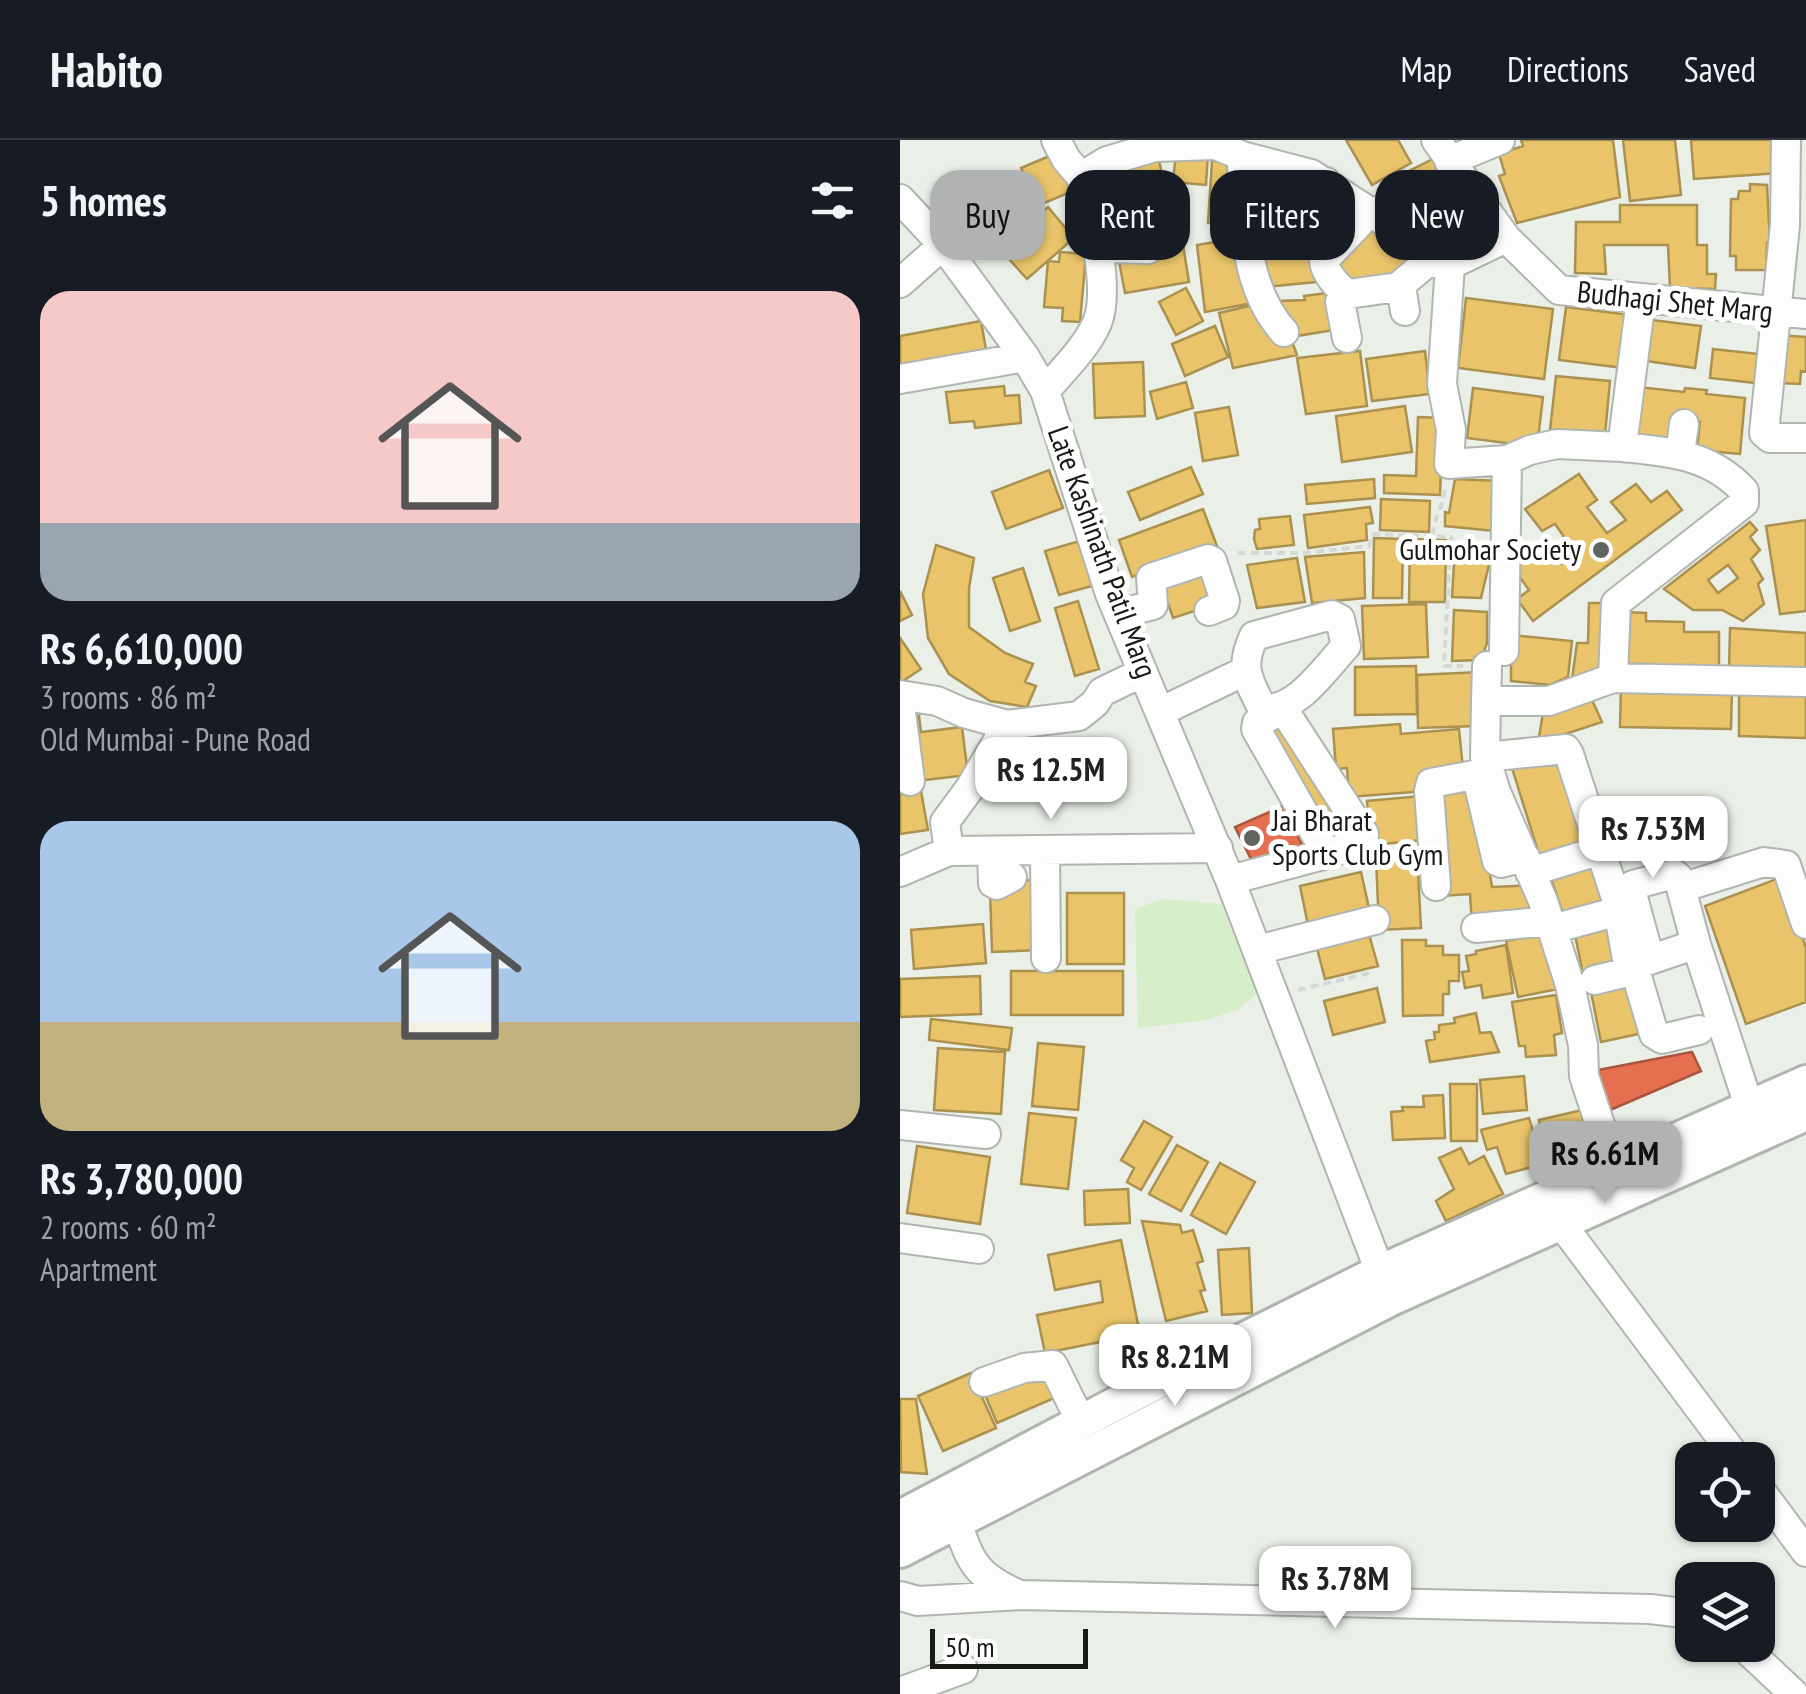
<!DOCTYPE html>
<html lang="en">
<head>
<meta charset="utf-8">
<style>
	body { margin:0; font-family:"PT Sans Narrow",sans-serif; background:#20242c; color:#f1f3f6; height:100vh; display:flex; flex-direction:column; font-size:38px; white-space:nowrap }
	* { box-sizing:border-box; margin:0 }
	p { font-size:32px; color:#9ea1a6 }
	.icon { flex:none; width:55px; height:55px; fill:none; stroke:currentColor; stroke-width:2; stroke-linecap:round; stroke-linejoin:round }
	.map { position:relative; flex:1; overflow:hidden }
	.sheet { display:flex; flex-direction:column; background:#171b24; width:900px }
	.sheet>* { flex:none }
	.guide { position:absolute; left:30px; top:30px; width:725px; height:90px; display:flex; gap:20px }
	.controls { position:absolute; left:775px; top:1302px; display:grid; gap:20px }
	.controls a { display:grid; place-items:center; width:100px; height:100px; border-radius:20px; background:#171b24; box-shadow:0 2px 8px #0004; font-size:50px }
	.scale { position:absolute; left:30px; bottom:25px; width:158px; box-sizing:border-box; padding-left:10px; border:5px solid #171a15; border-top:0; font-size:28px; line-height:35px; white-space:nowrap; color:#171a15; -webkit-text-stroke:8px #fff; paint-order:stroke }
	.price { position:absolute; translate:-50% -85px; padding:0 22px; border-radius:20px; background:#fff; color:#222; font-size:32px; line-height:65px; filter:drop-shadow(0 2px 5px #0008) }
	.price::after { content:''; position:absolute; left:50%; top:60px; width:30px; height:22px; margin-left:-15px; background:inherit; clip-path:polygon(0 0,100% 0,50% 100%) }
	.price.current { background:#b0b3b2; color:#111 }
	ul { padding:0; list-style:none }
	li { display:grid; align-content:center; gap:20px; height:530px; padding:0 40px }
	li span { display:grid; place-items:center; height:310px; border-radius:30px; color:#555 }
	li>.icon { margin-inline-start:auto }
	span .icon { width:180px; height:180px; fill:#fffc; stroke-width:1 }
	li b { font-size:42px }
	h2 { display:flex; justify-content:space-between; align-items:center; height:120px; padding:0 40px; font-size:42px }
	.tag { padding:0 35px; border-radius:30px; background:#171b24; box-shadow:0 2px 8px #0004; font-size:35px; line-height:90px }
	.tag.current { background:#b0b3b2; color:#111 }
	header { display:flex; align-items:center; gap:60px; box-sizing:border-box; height:140px; padding:0 50px; background:#171b24; border-bottom:2px solid #363941 }
	header strong { font-size:48px }
	nav { display:flex; gap:55px; margin-inline-start:auto; font-size:35px }
	main { display:flex; flex:1; min-height:0 }
	.map>svg:first-child { display:block }
</style>
</head>
<body>
<header>
<strong>Habito</strong>
<nav><a>Map</a><a>Directions</a><a>Saved</a></nav>
</header>
<main>
<section class="sheet">
<h2>5 homes<svg class="icon" aria-label="filters" viewBox="0 0 24 24"><path d="M4 7h16M4 17h16"/><circle cx="9" cy="7" r="2"/><circle cx="15" cy="17" r="2"/></svg></h2>
<ul>
<li><span style="background:linear-gradient(#f6c9c9 75%,#9aa5b1 0)"><svg class="icon" aria-label="home" viewBox="0 0 24 24"><path d="M3 11l9-7 9 7M6 9v11h12V9"/></svg></span><div><b>Rs 6,610,000</b><p>3 rooms · 86 m²</p><p>Old Mumbai - Pune Road</p></div></li>
<li><span style="background:linear-gradient(#a9c7e8 65%,#c2b280 0)"><svg class="icon" aria-label="home" viewBox="0 0 24 24"><path d="M3 11l9-7 9 7M6 9v11h12V9"/></svg></span><div><b>Rs 3,780,000</b><p>2 rooms · 60 m²</p><p>Apartment</p></div></li>
</ul>
</section>
<div class="map">
<svg width="906" height="1554" viewBox="0 0 906 1554">
	<rect width="100%" height="100%" fill="#eaf0e8"/>
	<path fill="#d6efca" d="M262,759l59,5 36,89 -17,16 -34,11 -68,8 -3,-119z"/>
	<path fill="#e9c46a" stroke="#aa9150" stroke-width="2.5" fill-rule="evenodd" d="M446,0h52l13,23 -39,22z
		M621,0h92l7,57 -103,26 -18,-47 6,-2 -6,-20 24,-8z
		M723,0h52l6,55 -51,6z
		M791,0h85l3,33 -85,6z
		M159,12l16,38 -38,16 -16,-38z
		M276,12l32,2 -2,31 -33,-3z
		M258,16l6,27 -44,14 -1,-30z
		M533,19l39,84 -39,13 -38,-78z
		M312,21h20v62h-24z
		M372,33l30,7 -10,42 -30,-7z
		M850,44l17,1 3,58h-3l-1,27h-30v-14h-6l1,-57h7l1,-8h11z
		M86,54l29,24 -33,38 -29,-24z
		M416,56l35,23 -15,19 -31,-24z
		M256,64l-7,43 -36,-1 1,-41z
		M720,65h77v40h10v29h9l-1,15 -45,-1 -2,-43h-64l2,29 -31,-1 1,-51h44z
		M148,67l26,31 -47,41 -27,-30z
		M468,84l52,42 -71,23 -22,-24z
		M411,85l5,57 -52,5 -5,-57z
		M344,97l9,66 -48,9 -8,-67z
		M283,105l6,37 -64,11 -7,-37z
		M160,112l26,2 -6,68 -18,-1 1,-13 -19,-1 4,-46 11,1z
		M286,148l17,33 -27,14 -17,-33z
		M434,152l6,37 -49,8 -13,-36 27,-1 -1,-4z
		M566,158l87,11 -9,70 -86,-11z
		M358,164l35,40 4,11 -64,13 -14,-55z
		M666,167l65,8 -7,53 -65,-8z
		M752,180l49,6 -6,42 -49,-7z
		M81,181l7,40 -88,10v-35z
		M315,186l13,31 -43,19 -13,-32z
		M878,195l28,2v35l-5,-1 -1,13 -25,-1z
		M813,209l46,5 -3,29 -46,-5z
		M460,211l7,55 -61,8 -9,-56z
		M525,211l5,43 -58,7 -6,-42z
		M243,222l2,54 -50,2 -2,-54z
		M656,236l54,5 -6,64 -55,-6z
		M286,242l7,26 -36,11 -7,-27z
		M104,246l1,10 14,-1 2,28 -46,5 -1,-7 -24,2 -4,-31z
		M738,247l46,5 1,-4 22,2 -1,4 39,4 -5,56 -43,-4 3,-28 -23,-2 -2,28 -43,-4z
		M573,248l70,9 -6,50 -70,-9z
		M505,266l7,46 -70,10 -6,-46z
		M329,267l9,48 -35,6 -8,-48z
		M518,277l25,1 -3,77 -56,-2v-18l32,1z
		M291,327l12,27 -63,26 -12,-28z
		M149,330l14,38 -57,21 -14,-37z
		M679,334l18,26 -10,7 20,26 19,-13 -15,-18 25,-18 15,18 16,-11 15,19 -149,111 -16,-22 12,-9 -15,-21 33,-24 15,19 14,-10 -21,-30 -13,7 -17,-22z
		M474,339l1,19 -68,6 -2,-19z
		M555,339l46,2 -7,50 -49,-5v-14l4,1z
		M481,359l49,2 -1,31 -49,-2z
		M470,367l3,16 -7,1 1,16 -59,8 -4,-33z
		M303,369l14,37 -85,31 -13,-37z
		M390,376l4,29 -37,4 -3,-10 1,-9 5,-1 -1,-10z
		M906,380v91l-26,3 -14,-88z
		M850,382l7,8 -7,7 10,13 -9,9 12,20 -5,5 6,20 -21,17 -21,-11h-29l-29,-21zM828,425l10,13 -20,15 -10,-13z
		M474,398l29,1 -1,59h-29z
		M510,399l36,1 -1,62h-36z
		M183,400l13,45 -37,10 -14,-44z
		M36,405l38,13 -5,30v39l36,26 28,11 -8,18 11,4 -9,21 -37,-6 -41,-27 -21,-36 -5,-44z
		M555,407l37,5 -11,46 -29,-1z
		M464,412l1,46 -53,5 -7,-46z
		M397,418l8,44 -48,6 -10,-43z
		M309,424l13,38 -49,16 -13,-38z
		M123,428l17,53 -30,10 -17,-53z
		M0,451l12,24 -12,6z
		M178,461l21,68 -24,7 -20,-68z
		M689,463h18l-3,68 -32,8 5,-36h11z
		M526,464l2,53 -64,2 -2,-53z
		M554,470l33,2v31l-6,17 -29,1z
		M725,472l21,1v8l38,1v10h35v39l-95,-2z
		M830,488l76,5v42l-77,-3z
		M611,495l61,6 -4,36 -18,8 -39,-4z
		M0,498l21,31 -21,14z
		M516,526l1,48 -62,1v-48z
		M580,532l-3,54 -59,2 -1,-53z
		M721,546l111,2 -1,41 -111,-2z
		M839,547h67v51l-67,-2z
		M688,551l14,31 -64,21 5,-30z
		M384,573l74,121 -24,15 -75,-121z
		M19,576l2,16 41,-5 6,48 -52,6 -8,-64z
		M500,584l1,10 58,-5 4,40 -37,22 -77,6 -2,-29 -11,1 -3,-40z
		M663,612l30,97 -51,15 -30,-96z
		M576,647l16,100 42,-2 8,35 -70,5 -2,-31 -28,2 -10,-105z
		M21,651l7,39 -28,4v-40z
		M521,656l4,44 -54,5 -4,-44z
		M517,714l4,74 -42,2 -3,-74z
		M700,721l15,45 -50,14 -15,-45z
		M461,732l10,45 -62,13 -9,-44z
		M882,737l24,71v54l-60,22 -41,-118z
		M137,740l3,70 -48,2 -2,-62 16,-9z
		M167,753h57v71h-57z
		M711,783l10,49 -37,7 -10,-49z
		M83,784l3,39 -72,6 -3,-39z
		M466,784l12,42 -53,13 -11,-42z
		M645,793l13,56 -40,8 -12,-56z
		M502,800h24v6h17v9h16v26h-10v13h-6v21l-40,1z
		M606,805l7,48 -30,5 -2,-13 -16,3 -3,-16 7,-1 -3,-15 10,-2v-3z
		M111,831h112v44h-112z
		M80,836l1,38 -81,3v-38z
		M738,843l10,49 -47,10 -10,-50z
		M477,848l8,34 -52,13 -9,-34z
		M656,855l6,38 -8,2 2,20 -30,2 -1,-11h-6l-7,-44z
		M576,873l4,20 11,-1 8,20 -69,10 -4,-21 9,-2 -1,-7h5v-7l16,-2 -1,-5z
		M31,879l81,9 -3,22 -80,-10z
		M138,903l46,4 -6,63 -46,-4z
		M38,908l67,4 -4,62 -67,-4z
		M624,936l3,34 -44,4 -3,-34z
		M550,944h27v57h-26z
		M543,955l2,43 -52,2 -2,-28 12,-1 -1,-4h22l-1,-11z
		M691,968l10,45 -53,12 -9,-45z
		M129,973l47,5 -8,71 -47,-5z
		M629,978l14,46 -37,10 -9,-27 -10,3 -6,-20z
		M244,981l28,16 -31,53 -14,-8 7,-14 -13,-8z
		M277,1005l31,17 -27,49 -32,-17z
		M17,1006l73,11 -10,67 -73,-11z
		M561,1008l8,16 15,-8 19,38 -57,27 -10,-20 18,-12 -15,-31z
		M320,1023l35,19 -29,52 -35,-19z
		M228,1049l2,34 -45,2 -1,-34z
		M242,1081l38,4 2,8 11,-3 10,31 -6,2 8,27 -5,1 7,20 -41,10z
		M221,1100l19,94 -95,19 -8,-38 66,-13 -3,-21 -45,9 -7,-35z
		M349,1108l3,65 -30,2 -4,-65z
		M150,1231l11,24 -64,28 -14,-33z
		M71,1233l25,55 -53,23 -25,-55z
		M0,1259h16l11,75 -26,-2z"/>
	<path fill="#e76f51" stroke="#a9563f" stroke-width="2.5" d="M383,666l20,41 -47,22 -21,-42z
		M792,912l9,19 -91,39 -17,-39z"/>
	<g fill="none" stroke-linecap="round" stroke-linejoin="round">
		<g stroke="#b0b5af" stroke-width="32">
			<path id="minor" d="M156,0l10,19 15,18
				M536,0l70,98 53,52 247,24
				M886,0l-1,85 -21,208 6,5h36
				M342,16c1,59 1,131 42,176
				M549,21l51,-21
				M426,42c-11,10 -23,20 -22,36l28,23h4l11,-14
				M0,59l43,46 82,112 20,34 65,203 120,286 157,410
				M471,71l-47,49c0,12 14,28 24,34l50,-7 32,-27
				M206,80l6,28 36,1 10,-10v-34
				M550,125l-8,119 9,46 -2,34 58,-4 23,-10 27,-6 65,3
				M0,143l43,-38
				M501,146l4,25
				M443,151l-3,11 7,36
				M0,239l125,-22
				M145,251c18,-21 41,-43 52,-68 14,-33 -5,-112 -16,-146l26,-16 48,-14 61,-2 26,11 69,18 76,49 48,40 15,2 56,-27
				M780,314l4,-30
				M219,474l34,-9 -2,-27 57,-19 4,2 13,40 -1,4 -15,6
				M432,475l8,4 6,27c-21,22 -51,68 -84,62 -14,-29 -23,-40 -8,-72z
				M604,511l3,-191
				M713,538l3,-75 128,-100v-12c-34,-37 -75,-39 -122,-44l19,-148
				M0,555l37,6 27,12 43,12 72,-9 16,-13 7,-11 41,-20
				M586,561l1,-35
				M0,564l10,77
				M380,571l5,1 79,122 -1,8 -36,12 -71,-125 1,-6z
				M260,572l85,-41
				M585,617l81,-8 3,5 47,144 12,67 -4,8 -29,7
				M579,646l18,75 4,2 24,-6
				M145,710l1,108
				M49,711l-4,-29 25,-34 37,-63
				M92,711l1,32 4,2 15,-8
				M0,732l49,-21 269,-3
				M630,732l71,-22
				M330,740l97,-26
				M536,746l-7,-95 2,-8 59,-11
				M576,788l73,-7
				M652,789l67,-18
				M796,804l-58,20 -2,9 18,61 8,5 37,-9
				M357,810l118,-30
				M750,820l-19,-70 2,-5 41,-11 4,3 3,11
				M849,966l-53,-162 -15,-56 83,-26 22,3 20,59
				M0,985l86,9
				M714,1027l-30,-91 -1,-31 -13,-60 -27,-84 -47,-109 -11,-35 1,-56h63l64,-23 193,4
				M648,1066l190,254
				M0,1098l79,11
				M84,1242l40,-14 29,-3 28,57
				M858,1347l48,65
				M49,1364c22,48 15,68 71,91
				M0,1456l18,5 103,-6 629,14 42,5
				M842,1505l52,49
				M0,1552l63,-23"/>
		</g>
		<g stroke="#b0b5af" stroke-width="38">
			<path id="major" d="M0,1377l238,-125 241,-120 427,-190
				M0,1411l491,-252 415,-185"/>
		</g>
		<path stroke="#d6d8d5" stroke-width="4" stroke-dasharray="8 5" stroke-linecap="butt" d="M533,395c0,-17 11,-29 12,-47
			M338,413h65l66,-7 4,-12 78,3 -7,129h19
			M398,850l76,-18"/>
		<use href="#minor" stroke="#fcfdfc" stroke-width="28"/>
		<use href="#major" stroke="#fcfdfc" stroke-width="32"/>
	</g>
	<g fill="#61655f" stroke="#fff" stroke-width="4">
		<circle cx="701" cy="410" r="10"/>
		<circle cx="352" cy="698" r="10"/>
	</g>
	<g text-anchor="middle" stroke-width="10" stroke-linejoin="round" paint-order="stroke">
		<g font-size="30" fill="#171a15" stroke="#fff">
			<text transform="translate(775 162) rotate(6)" y="10">Budhagi Shet Marg</text>
			<text transform="translate(202 412) rotate(70)" y="10">Late Kashinath Patil Marg</text>
		</g>
		<g font-size="30" fill="#171a15" stroke="#fff" text-anchor="end">
			<text x="681" y="420">Gulmohar Society</text>
			<text x="372" y="691" text-anchor="start">Jai Bharat<tspan x="372" dy="34">Sports Club Gym</tspan></text>
		</g>
	</g>
</svg>
<div class="controls">
<a><svg class="icon" aria-label="locate" viewBox="0 0 24 24"><circle cx="12" cy="12" r="6"/><path d="M12 2v4M12 18v4M2 12h4M18 12h4"/></svg></a>
<a><svg class="icon" aria-label="layers" viewBox="0 0 24 24"><path d="M12 4l9 5-9 5-9-5zM3 14l9 5 9-5"/></svg></a>
</div>
<div class="scale">50 m</div>
<b class="price" style="left:151px;top:682px">Rs 12.5M</b>
<b class="price" style="left:753px;top:741px">Rs 7.53M</b>
<b class="price current" style="left:705px;top:1066px">Rs 6.61M</b>
<b class="price" style="left:275px;top:1269px">Rs 8.21M</b>
<b class="price" style="left:435px;top:1491px">Rs 3.78M</b>
<div class="guide">
<a class="tag current">Buy</a>
<a class="tag">Rent</a>
<a class="tag">Filters</a>
<a class="tag">New</a>
</div>
</div>
</main>
</body>
</html>
